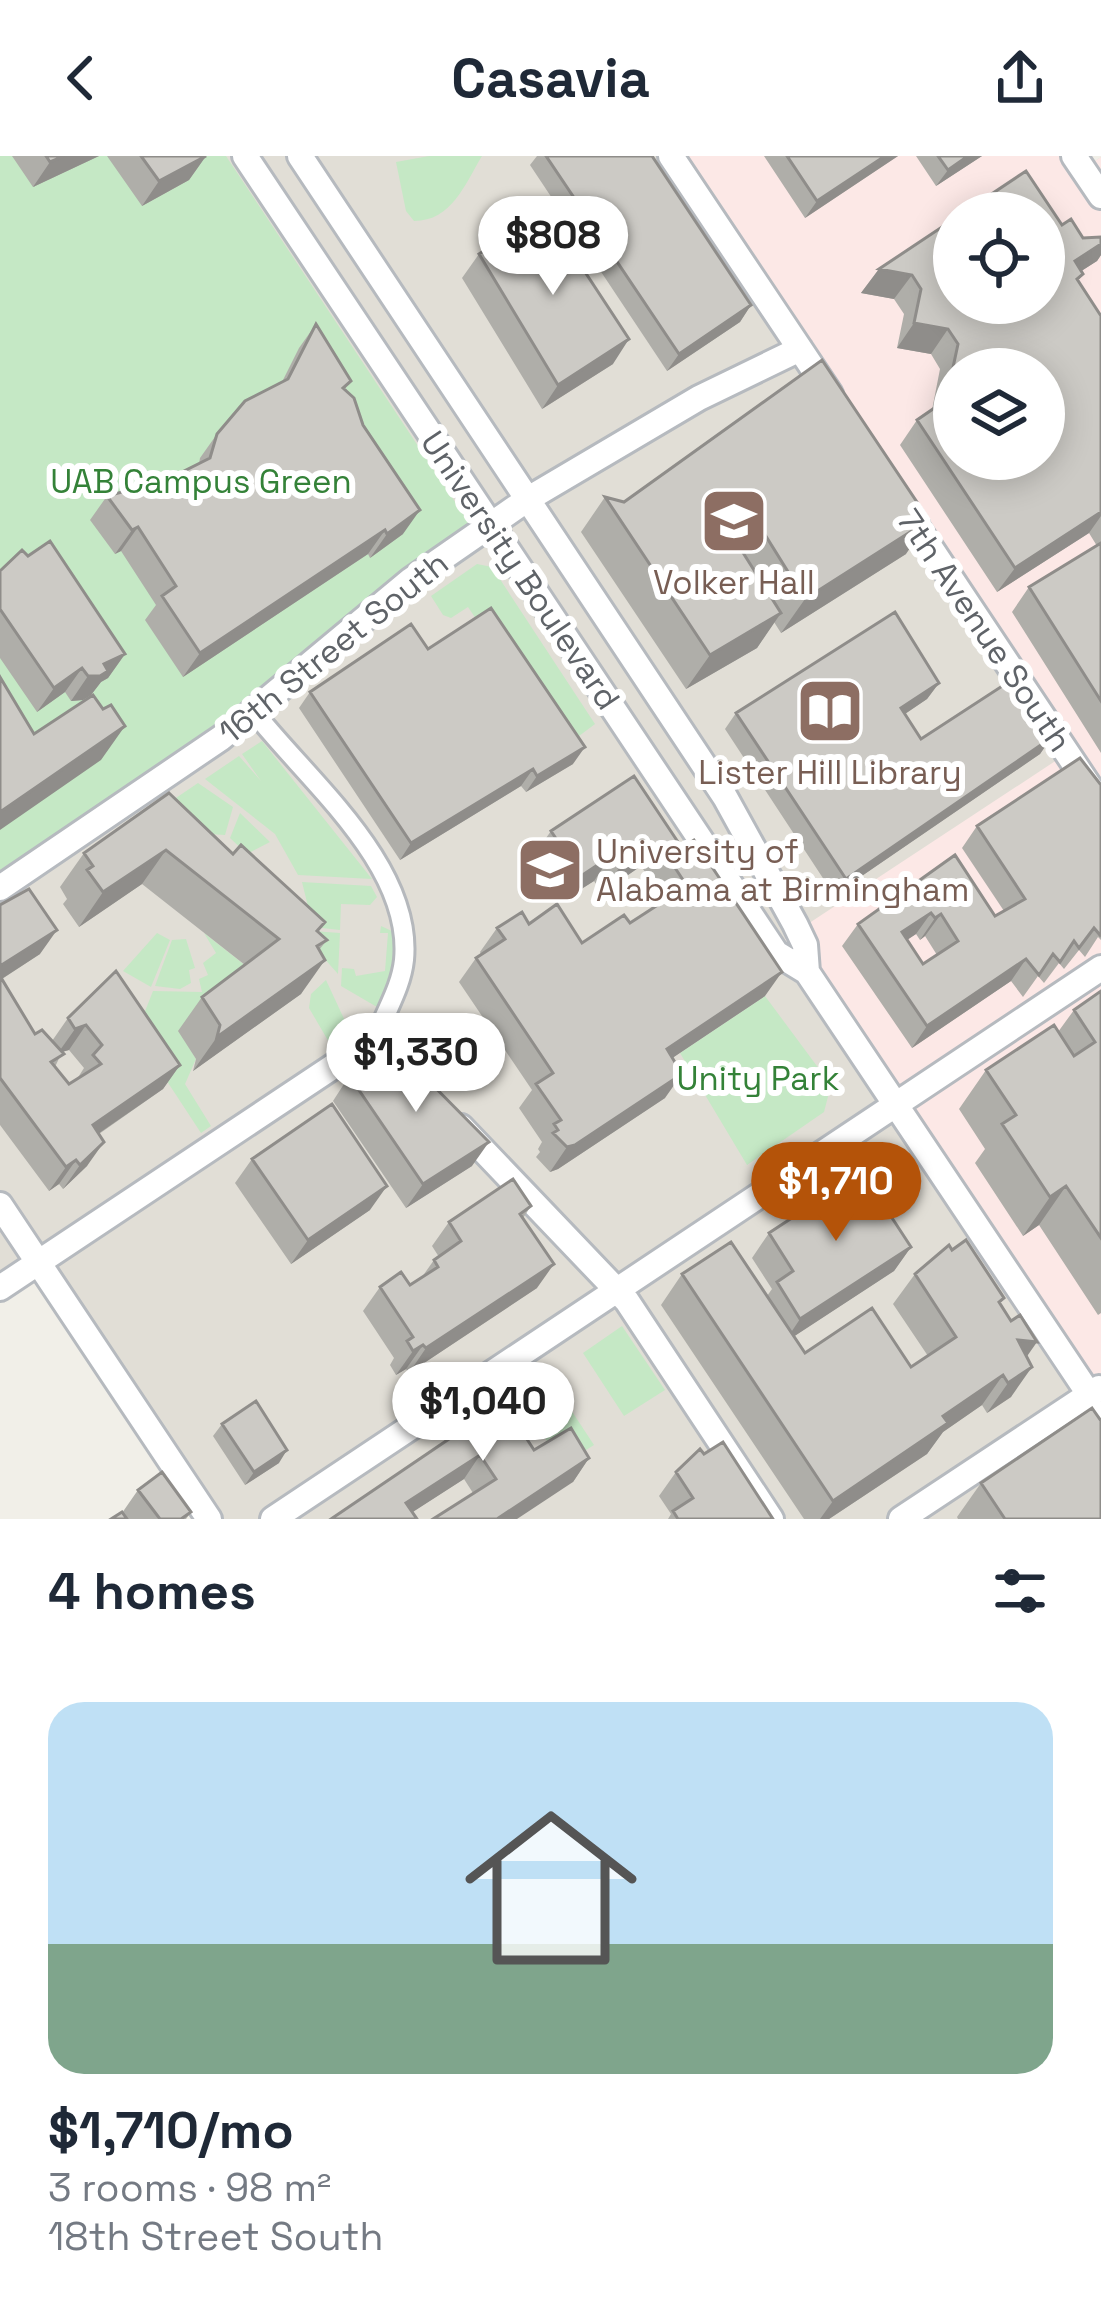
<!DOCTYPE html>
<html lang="en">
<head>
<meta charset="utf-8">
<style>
	body { margin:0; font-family:"Space Grotesk",sans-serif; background:#f6f6f7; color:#1f2937; height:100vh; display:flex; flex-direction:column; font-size:45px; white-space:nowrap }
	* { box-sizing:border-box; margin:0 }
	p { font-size:39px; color:#747a83 }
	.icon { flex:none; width:66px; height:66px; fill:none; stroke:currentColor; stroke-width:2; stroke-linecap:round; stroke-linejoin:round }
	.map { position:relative; height:1363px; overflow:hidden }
	.side { display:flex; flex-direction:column; background:#fff; flex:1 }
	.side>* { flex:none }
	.fabs { position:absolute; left:933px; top:36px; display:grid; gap:24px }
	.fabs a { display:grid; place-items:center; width:132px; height:132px; border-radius:50%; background:#fff; box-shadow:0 6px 30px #0003; font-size:60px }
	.price { position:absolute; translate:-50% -102px; padding:0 27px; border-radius:42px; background:#fff; color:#222; font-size:39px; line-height:78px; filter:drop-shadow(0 3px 6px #0008) }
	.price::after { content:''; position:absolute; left:50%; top:72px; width:36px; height:27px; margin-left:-18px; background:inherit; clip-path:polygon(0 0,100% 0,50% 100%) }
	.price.on { background:#b45309; color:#fff }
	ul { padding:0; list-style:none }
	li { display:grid; align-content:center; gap:24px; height:636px; padding:0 48px }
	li+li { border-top:3px solid #e0e1e3 }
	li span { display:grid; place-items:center; height:372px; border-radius:36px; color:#555 }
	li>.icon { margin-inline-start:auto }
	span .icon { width:216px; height:216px; fill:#fffc; stroke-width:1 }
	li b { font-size:51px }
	h2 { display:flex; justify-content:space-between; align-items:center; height:144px; padding:0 48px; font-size:51px }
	header { display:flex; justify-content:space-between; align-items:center; height:156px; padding:0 48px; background:#fff; font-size:54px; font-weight:600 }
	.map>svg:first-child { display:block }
</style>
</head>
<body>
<header><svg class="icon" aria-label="back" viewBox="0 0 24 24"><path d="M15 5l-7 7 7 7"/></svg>Casavia<svg class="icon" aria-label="share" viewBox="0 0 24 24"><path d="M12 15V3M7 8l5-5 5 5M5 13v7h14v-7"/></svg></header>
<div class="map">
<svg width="1101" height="1363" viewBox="0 0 1101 1363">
	<rect width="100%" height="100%" fill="#f1efe8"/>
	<path fill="#e1ded6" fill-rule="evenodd" d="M0,0h1074l9,13 18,-12v1362h-908l-157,-238 -36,22zM954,57h90v90h-90zM954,213h90v90h-90z"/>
	<path fill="#fce8e6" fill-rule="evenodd" d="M671,0h403l9,13 18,-12v1249l-316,-467 284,-187zM954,57h90v90h-90zM954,213h90v90h-90z"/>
	<path fill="#c5e8c5" d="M0,0h226l245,370 -275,220 -196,124z
		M429,0h53c-17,28 -30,65 -68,65l-8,-10 -10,-49z
		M477,408l15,3 103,157 -32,24 -95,-141 -17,11 -8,-3 -12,-19z
		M262,585l110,138 -74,-4 -23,-41 -70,-55 34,-23 22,25 -19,-27z
		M198,627l35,24 -8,28 -16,-1 -39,-32z
		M240,657l30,29 -23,12 -17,-16z
		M302,726l69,4 6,11 -7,8 -29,-1 -1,26 -27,-3z
		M381,770l13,6 -2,38 -15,37 -36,-21 1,-18 12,1 2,7 29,-5 3,-38h-8z
		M313,775l27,2 -2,41 -24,-27z
		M157,777l13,7 -19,47 -28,-16z
		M204,777l51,40 -76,58 17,28 -11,25 26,42 -10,7 -65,-99 17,-43 49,1 -3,-13 9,-4 -5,-12 13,-10z
		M186,783l9,29 -6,2 2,13 -11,6 -25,-3 17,-46z
		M326,824l26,56 -19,13 -24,-41 2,-14z
		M765,840l66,89 -7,27 -77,53 -67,-112z
		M622,1170l43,64 -41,26 -41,-63z
		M548,1219l46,70 -32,20 -44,-70z"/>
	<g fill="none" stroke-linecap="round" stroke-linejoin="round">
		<g stroke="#b5b8bc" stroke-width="24">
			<path id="street" d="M254,556c53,68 159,153 150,248 -3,28 -19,52 -28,78"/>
		</g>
		<g stroke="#b6babf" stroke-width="30">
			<path id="secondary" d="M245,0l531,797 31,19 294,440
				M300,0l425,641 70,127 10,21 2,27
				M671,0l159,238
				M1074,0l27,40
				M904,352l197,296
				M0,732l221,-150 190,-158 117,-81 171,-101 101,-49
				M461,971l166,174 144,218
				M0,1049l209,314
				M0,1132l376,-250 32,34
				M273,1363l828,-551
				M901,1363l198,-131"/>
		</g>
		<use href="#street" stroke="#fff" stroke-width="18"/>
		<use href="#secondary" stroke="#fff" stroke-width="24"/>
	</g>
	<path fill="#afaea9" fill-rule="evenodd" d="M12,0h87l-66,31z
		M107,0h99l-17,24 -47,26z
		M537,0h115l99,149 -11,17 -73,49 -137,-206z
		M764,0h134l-93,62z
		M916,0h66l-46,30z
		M1062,69l21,13 18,-1v18l-4,6 -16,10 2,3 -5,7 23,35v437l-89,-141 17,-25 68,-41 -8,-13 -92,59 -97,-147 17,-25 15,-10 8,-41 -9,-15 -34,-6 7,-34 -10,-15 -33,-6 18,-24z
		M479,98l134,110 -71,45 -80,-131z
		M316,168l47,101 40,109 -33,24 -2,-4 -185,123 -38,-57 11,-15 -35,-54 -6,3 -25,-34 17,-24 59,-16 33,-16 1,-6 17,-24 65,-52 17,-34z
		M822,204l84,194 -125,79 -7,-11 -17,26 -71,41 -105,-157 24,-35 19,5z
		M0,415l125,83 -17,24 -7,4 -10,13 -8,5 -12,1 -6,-9 -28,20 -37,-54z
		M428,493l145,115 -47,28 -5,-6 -121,74 -101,-152 11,-16z
		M939,527l-12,16 -22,15 16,25 130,-1 -11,16 -206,141 -109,-166 11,-16z
		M634,620l131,220 -93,62 -7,40 -107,71 -8,3 -14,-15 4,-5 -2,-3 4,-7 -23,-34 13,-18 -73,-108 17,-24 5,-4 -1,-2 17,-24 32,-4 53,19 48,-20 34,-22 -23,-35 -39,27 -8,-12 -30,19 -30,-45 17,-24z
		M1101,629v155l-3,-3 -13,20 -6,-7 -15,19 -5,-6 -15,20 -6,-7 -15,21 -12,-16 -99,67 -70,-102 16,-22 97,-69 40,61 9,-5 -42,-63 15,-22zM916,778l4,6 5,-4 12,19 -14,9 -16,-24z
		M169,637l64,61 92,68 -7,10 9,8 -8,10 -18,44 -108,77 3,-12 -18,-28 24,-34 43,-32 -103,-81 -63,43 -16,-23 4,-5 -7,-12 24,-34z
		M0,749l40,49 -38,25 33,55 17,7 16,-23 112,47 -17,24 -64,45 -12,32 -24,23 -4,-5 -10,7 -49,-66zM69,894l15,18 -7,11 -8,5 -14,-17 7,-15z
		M1101,835v322l-3,2 -59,-90 -16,11 -48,-73 10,-14 -26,-40 27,-39 72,-38 16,-22z
		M364,897l14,4 94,109 -66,42 -73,-107z
		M252,1003l118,51 -79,54 -56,-81z
		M531,1050l-8,12 14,70 -128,85 -3,-4 -10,6 -6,-10 4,-7 -31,-47 17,-24 30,-2 12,-8 12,-17 5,-3 -7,-11 17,-24z
		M769,1077l142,14 -17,24 -100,65 11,17 106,14 17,-11 -35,-52 22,-30 37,-24 52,48 -4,6 27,53 -16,40 -24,16 -5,-8 -39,27 -16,22 -98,65h-25l-143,-214 21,-31 85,22 5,-7 -20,-31z
		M557,1249l-17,25 -14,9 8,11 55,8 -16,24 -100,11 -9,-14 -52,33 -81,7z
		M222,1268l57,39 -34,22 -32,-49z
		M704,1298l69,65h-105l3,-5 -12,-18 17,-24z
		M981,1327l120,36h-143l-1,-2z
		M138,1334l53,22 -5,7h-75l11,-6z"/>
	<path fill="#8f8d8a" d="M64,0h35l-66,31 17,-25z
		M206,0l-17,24 -47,26 17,-25z
		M885,0h13l-93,62 12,-17z
		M968,0h14l-46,30 12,-16z
		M1101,88v11l-4,6 -39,25 17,-25z
		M879,113l33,6 -18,24 -33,-6z
		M751,149l-11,17 -73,49 12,-17z
		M914,167l34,6 -17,25 -34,-6z
		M629,183l-16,25 -71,45 16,-24z
		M420,354l-17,24 -33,24 17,-24z
		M1101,356v4l-12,17 -92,59 18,-24z
		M754,361l-24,34v-19z
		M929,364l-23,34 -125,79 24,-34z
		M138,371l-17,24 -6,3 17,-24z
		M385,374l-17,24 -185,123 17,-24z
		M781,457l-24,35 -71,41 24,-34z
		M125,498l-17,24 -7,4 -10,13 -8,5 -12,1 17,-25 16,-12z
		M82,512l-17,24 -28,20 17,-24z
		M939,527l-12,16 -37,25 11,-16z
		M125,570l-24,34 -101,70v-18z
		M1051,582l-11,16 -206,141 12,-16z
		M585,591l-12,17 -47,28 11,-16z
		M533,613l-12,17 -121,74 11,-17z
		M658,686l-17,24 -39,27 17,-25z
		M166,694l-24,34 -63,43 24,-35z
		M611,700l-17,25 -30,19 17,-24z
		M931,757l-15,21 -29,19 15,-21z
		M941,758l-16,22 -5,4 15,-22z
		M57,774l-17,24 -40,26v-14z
		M1026,803l-15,22 -99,67 15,-22z
		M325,804l-24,34 -108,77 24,-34z
		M782,816l-17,24 -115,77 17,-24z
		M86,869l-17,25 -11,3 17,-24z
		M180,909l-17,24 -87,60 17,-24z
		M682,918l-17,24 -107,71 -8,3 17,-25z
		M104,986l-17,24 -24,23 17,-24z
		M489,986l-17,24 -66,42 17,-24z
		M76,1004l-17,24 -10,7 17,-24z
		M387,1030l-17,24 -79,54 17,-24z
		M1066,1030l-27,39 -16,11 27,-39z
		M911,1091l-17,24 -110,72 16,-24z
		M554,1108l-17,24 -128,85 17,-25z
		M1018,1184l19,2 -21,30z
		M423,1189l-17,24 -10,6 17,-24z
		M1032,1211l-21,30 -24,16 21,-30z
		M1003,1219l-21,30 -39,27 -16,22 -98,65h-9l13,-18 110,-85z
		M557,1249l-17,25 -36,24 17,-24z
		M287,1294l-8,13 -34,22 9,-13z
		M480,1299l-16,24 -62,40 4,-16z
		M589,1302l-16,24 -56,37h-20z"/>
	<path fill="#cccac5" stroke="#8f8d8a" stroke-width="3" fill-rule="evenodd" d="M46,0h18l-14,6z
		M141,0h65l-47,25z
		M546,0h106l99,149 -72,49z
		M787,0h98l-68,45z
		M938,0h30l-20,14z
		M1026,15l36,54 9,-6 12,19 18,-1v7l-26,17 8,13 -6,5 24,37v196l-86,56 -98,-148 29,-20 12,-56 -10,-15 -34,-6 7,-34 -9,-14 -33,-6 75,-50v84h90v-90h-81zM954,213h90v90h-90z
		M545,55l84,128 -71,46 -79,-131z
		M316,168l35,57 -8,7 11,10 9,27 57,85 -33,24 -2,-4 -185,123 -38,-57 14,-10 -38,-59 -6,3 -25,-34 59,-16 44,-22 7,-24 28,-33 43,-22z
		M822,204l107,160 -124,79 -51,-82 -24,15 51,81 -71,42 -105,-158 19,5z
		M50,385l75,113 -21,10 4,7 -8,5h-12l-6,-8 -28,20 -54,-79v-38l22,-21 6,6z
		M1101,387v158l-72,-114z
		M491,452l94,139 -48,29 -4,-7 -122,74 -101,-151 101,-68 17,25z
		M895,456l44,71 -38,25 20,31 92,-60 38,59 -205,141 -110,-166z
		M0,521l34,57 59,-39 10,14 8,-4 14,21 -125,86z
		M1080,602l21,27v148l-1,2 -6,-7 -15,20 -5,-7 -14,21 -7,-8 -14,21 -13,-16 -99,67 -69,-102 97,-69 40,61 30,-17 -48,-73zM931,757l4,5 6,-4 17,27 -35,23 -21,-32z
		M634,620l48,72 12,-8 88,132 -115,77 15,25 -107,71 -8,2 -14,-14 5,-3 -4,-6 7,-4 -25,-36 17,-11 -77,-115 29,-19 -8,-11 25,-16 7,12 28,-20 25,39 42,-28 6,8 57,-37 -29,-44 -39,26 -8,-12 -30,20 -30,-45z
		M169,637l64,61 8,-9 84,77 -8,9 10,9 -10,6 8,14 -108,77 3,-12 -18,-28 77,-58 -113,-89 -63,42 -16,-22 6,-4 -9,-13z
		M29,733l28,41 -57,36v-61z
		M116,815l64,94 -87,60 11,17 -24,23 -4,-5 -10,7 -66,-89v-102l35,58 7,-4 22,24 -13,8 18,22 32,-20 -8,-9 9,-10 -16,-20 -11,4 -7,-11z
		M1101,835v247l-35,-52 -16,11 -48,-73 14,-9 -30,-45 68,-45 20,31 21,-14 -21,-32z
		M395,891l94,95 -66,42 -73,-107 21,-12 -7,-12 7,-5 7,9z
		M332,948l55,82 -79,54 -56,-81z
		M862,1016l49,75 -111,72 -23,-37 16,-11 -24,-38z
		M513,1023l18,27 -11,8 34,50 -128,84 -3,-3 -10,6 -6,-10 6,-4 -33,-50 21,-15 9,13 28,-18 -4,-7 27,-19 -12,-19z
		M966,1084l38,58 -5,4 12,19 9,-6 17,27 -19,-2 14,27 -24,16 -5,-8 -60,41 5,7 -115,78 -151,-227 49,-32 74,111 67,-45 39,59 45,-30 -41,-63 34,-29 3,5z
		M539,1222l18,27 -36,25 13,20 37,-22 18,30 -92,61h-64l63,-40 -16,-24 -74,48 11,16h-86z
		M256,1245l31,49 -33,22 -32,-48z
		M1092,1252l9,13v98h-96l-24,-36z
		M723,1286l50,77h-95l-5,-8 20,-13 -17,-26 24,-23 4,5z
		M162,1316l29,40 -10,7h-21l-22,-29z
		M122,1356l5,7h-16z"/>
	<defs>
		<g id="school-square" transform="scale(3.45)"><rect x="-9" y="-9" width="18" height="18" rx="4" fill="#8d6e63" stroke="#fff"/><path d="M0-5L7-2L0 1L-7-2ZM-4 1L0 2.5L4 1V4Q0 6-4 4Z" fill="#fff"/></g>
		<g id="library-square" transform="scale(3.45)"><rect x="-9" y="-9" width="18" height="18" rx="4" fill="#8d6e63" stroke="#fff"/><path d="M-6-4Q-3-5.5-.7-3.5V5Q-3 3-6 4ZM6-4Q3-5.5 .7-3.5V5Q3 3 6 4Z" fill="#fff"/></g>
		<g id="university-square" transform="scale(3.45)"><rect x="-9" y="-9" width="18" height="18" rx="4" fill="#8d6e63" stroke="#fff"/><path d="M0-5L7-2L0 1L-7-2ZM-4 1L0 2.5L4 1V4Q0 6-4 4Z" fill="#fff"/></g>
	</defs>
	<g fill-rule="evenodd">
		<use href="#school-square" x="734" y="365"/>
		<use href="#library-square" x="830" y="555"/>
		<use href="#university-square" x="550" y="714"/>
	</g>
	<g text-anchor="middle" stroke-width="12" stroke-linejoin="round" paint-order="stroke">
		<g font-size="33" fill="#348238" stroke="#fff">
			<text x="201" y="337">UAB Campus Green</text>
			<text x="758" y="934">Unity Park</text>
		</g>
		<g font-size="33" fill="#5f6368" stroke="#fff">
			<text transform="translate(521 414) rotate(56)" y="12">University Boulevard</text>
			<text transform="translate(985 474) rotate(56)" y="12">7th Avenue South</text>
			<text transform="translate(333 491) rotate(-39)" y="12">16th Street South</text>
		</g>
		<g font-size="33" fill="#785e54" stroke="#fff">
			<text x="734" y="438">Volker Hall</text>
			<text x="830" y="628">Lister Hill Library</text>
			<text x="596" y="707" text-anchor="start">University of<tspan x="596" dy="38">Alabama at Birmingham</tspan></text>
		</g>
	</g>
</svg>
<div class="fabs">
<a><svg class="icon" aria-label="locate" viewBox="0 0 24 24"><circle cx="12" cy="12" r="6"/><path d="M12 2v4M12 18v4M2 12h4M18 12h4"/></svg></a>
<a><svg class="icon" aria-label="layers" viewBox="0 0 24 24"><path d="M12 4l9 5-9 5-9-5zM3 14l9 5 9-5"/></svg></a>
</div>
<b class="price" style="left:553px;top:142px">$808</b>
<b class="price" style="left:416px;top:959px">$1,330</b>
<b class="price on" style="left:836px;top:1088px">$1,710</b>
<b class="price" style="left:483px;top:1308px">$1,040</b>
</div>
<section class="side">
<h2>4 homes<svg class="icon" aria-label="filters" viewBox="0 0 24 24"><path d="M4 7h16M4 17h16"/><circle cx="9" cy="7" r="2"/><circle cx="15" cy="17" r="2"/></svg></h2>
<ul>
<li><span style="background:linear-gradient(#bfe0f5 65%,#7fa58c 0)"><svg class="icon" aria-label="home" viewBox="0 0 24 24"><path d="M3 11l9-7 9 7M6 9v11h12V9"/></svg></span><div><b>$1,710/mo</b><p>3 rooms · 98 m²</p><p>18th Street South</p></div></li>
</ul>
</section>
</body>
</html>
